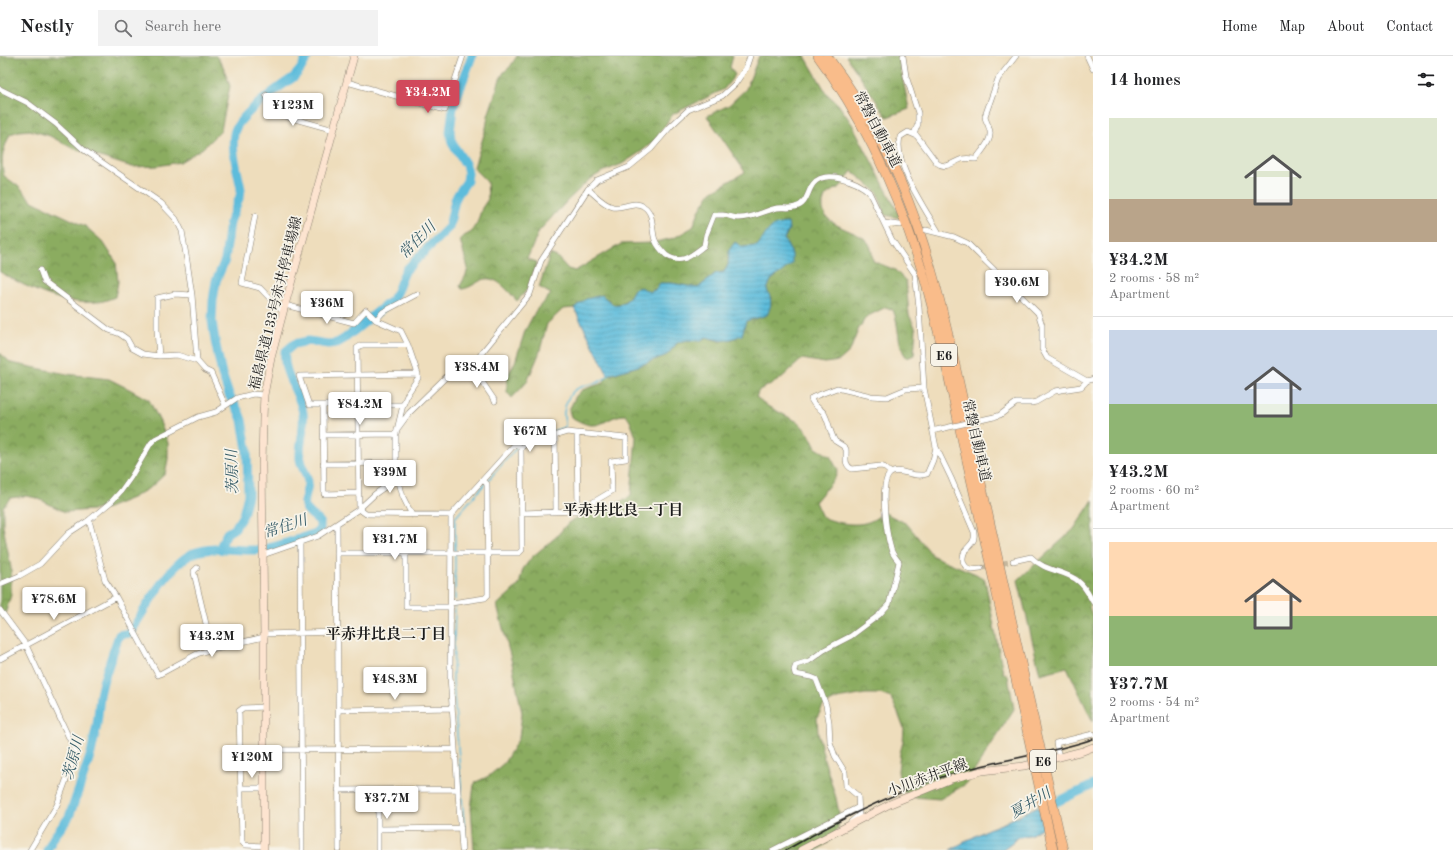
<!DOCTYPE html>
<html lang="en">
<head>
<meta charset="utf-8">
<style>
	body { margin:0; font-family:"Old Standard TT","Noto Serif JP",serif; background:#f2f2f2; color:#202124; height:100vh; display:flex; flex-direction:column; font-size:15px; white-space:nowrap }
	* { box-sizing:border-box; margin:0 }
	p { font-size:13px; color:#757577 }
	.icon { flex:none; width:22px; height:22px; fill:none; stroke:currentColor; stroke-width:2; stroke-linecap:round; stroke-linejoin:round }
	.map { position:relative; flex:1; overflow:hidden }
	.sheet { display:flex; flex-direction:column; background:#fff; width:360px }
	.sheet>* { flex:none }
	.price { position:absolute; translate:-50% -34px; padding:0 9px; border-radius:4px; background:#fff; color:#222; font-size:13px; line-height:26px; filter:drop-shadow(0 1px 2px #0008) }
	.price::after { content:''; position:absolute; left:50%; top:24px; width:12px; height:9px; margin-left:-6px; background:inherit; clip-path:polygon(0 0,100% 0,50% 100%) }
	.price.current { background:#d1495b; color:#fff }
	ul { padding:0; list-style:none }
	li { display:grid; align-content:center; gap:8px; height:212px; padding:0 16px }
	li+li { border-top:1px solid #e0e0e0 }
	li span { display:grid; place-items:center; height:124px; border-radius:0px; color:#555 }
	li>.icon { margin-inline-start:auto }
	span .icon { width:72px; height:72px; fill:#fffc; stroke-width:1 }
	li b { font-size:17px }
	h2 { display:flex; justify-content:space-between; align-items:center; height:48px; padding:0 16px; font-size:17px }
	header { display:flex; align-items:center; gap:24px; box-sizing:border-box; height:56px; padding:0 20px; background:#fff; border-bottom:1px solid #e0e0e0 }
	header strong { font-size:19px }
	nav { display:flex; gap:22px; margin-inline-start:auto; font-size:14px }
	.search { width:280px; height:36px; background:#f2f2f2; display:flex; align-items:center; gap:10px; box-sizing:border-box; padding:0 14px; border-radius:0px; color:#757577; font-size:15px }
	main { display:flex; flex:1; min-height:0 }
	.map>svg:first-child { display:block }
</style>
</head>
<body>
<header>
<strong>Nestly</strong>
<div class="search"><svg class="icon" aria-label="search" viewBox="0 0 24 24"><circle cx="10" cy="10" r="6"/><path d="M15 15l6 6"/></svg>Search here</div>
<nav><a>Home</a><a>Map</a><a>About</a><a>Contact</a></nav>
</header>
<main>
<div class="map">
<svg width="1093" height="794" viewBox="0 0 1093 794">
	<defs>
		<pattern id="forest-crowns" width="20" height="18" patternUnits="userSpaceOnUse"><rect width="20" height="18" fill="#8bac60"/><path d="M2 6a3 3 0 1 1 6 0M12 15a3 3 0 1 1 6 0" fill="none" stroke="#718b4e"/></pattern>
		<pattern id="water-rules" width="6" height="5" patternUnits="userSpaceOnUse"><rect width="6" height="5" fill="#5dbcdb"/><path d="M0 2.5h6" fill="none" stroke="#50a1bb"/></pattern>
	</defs>
	<rect width="100%" height="100%" fill="#f7f3e8"/>
	<filter id="ink" filterUnits="userSpaceOnUse"><feTurbulence type="fractalNoise" baseFrequency=".025" numOctaves="2"/><feDisplacementMap in="SourceGraphic" scale="8" xChannelSelector="R" yChannelSelector="G"/><feConvolveMatrix kernelMatrix="1 2 1 2 8 2 1 2 1" color-interpolation-filters="sRGB"/></filter>
	<filter id="wash" filterUnits="userSpaceOnUse"><feTurbulence type="fractalNoise" baseFrequency=".012" numOctaves="4" result="noise"/><feDisplacementMap in="SourceGraphic" scale="16" xChannelSelector="R" yChannelSelector="G"/><feGaussianBlur stdDeviation="0.9" result="paint"/><feColorMatrix in="noise" values="0 0 0 0 0 0 0 0 0 0 0 0 0 0 0 0 0 1.4 0 .05"/><feComposite in="paint" operator="in"/></filter>
	<g filter="url(#wash)">
		<rect width="100%" height="100%" fill="#eeddbc"/>
		<path fill="url(#forest-crowns)" stroke="#54643e" d="M0,0h216l7,10 7,20 -9,44 -18,18 -23,14 -23,4 -25,1 -60,-19 -22,-12 -20,-6 -11,1 -9,3c-7,16 -10,25 -6,42l14,10 14,15 53,25 18,16 13,20 2,20 -3,15c-6,2 -12,5 -18,5 -36,3 -67,-13 -97,-30z
			M517,0h216l-3,11 5,8 -11,14 -51,25 -19,27 -12,10 -20,13 -20,8 -13,8 -21,20 -29,31 -12,28 10,3 -10,28 -10,11c-8,-9 -21,-27 -35,-21 -7,3 -12,8 -20,9l-2,-3 6,-11 2,-7 -8,-28 2,-3 8,-4 7,-10 5,-15 6,-9 -1,-17 -11,-11 -2,-4 12,-39 2,-12 12,-37 4,-7 6,-5z
			M759,0h46l22,38 11,10 14,20 49,94 -16,-3 -7,-22 -26,-22c-4,5 -7,12 -11,15 -6,5 -14,5 -17,13 -9,27 32,30 43,42 5,6 5,13 6,20l22,9 11,11 3,34 7,14 -2,26 -7,3c-11,-13 -7,-33 -14,-48l-7,-3 -20,10 -8,13 -8,21 -11,10 -14,2 -23,-4 -23,21 -20,10 -3,7 13,10 29,15 11,12 7,14 14,8 8,14 -3,8 -20,24 7,15c15,6 36,11 51,3 4,-2 7,-5 10,-8l24,12 26,32 43,18 9,6 18,92 5,4 6,33 -48,75 -26,15 -27,-2 -7,-3 -6,-9 -2,-14 2,-18 3,-11 1,-13 -6,-16 -7,-15 -11,-4h-15l-28,5 -14,7 -6,12 1,15 6,26 12,39 3,15 -1,15 -9,14 -12,8h-343l-3,-42 3,-23 2,-3 13,-6 15,-13 15,-25 3,-25 -10,-50 -15,-58 22,-20 4,-16 9,-12 24,-20 12,-14 13,-8 44,-15 6,-5 5,-58 -6,-16 -4,-6c-14,-1 -22,11 -34,10 -7,0 -15,-5 -21,-8l-2,-7 7,-14 6,-6 21,-7 5,-8 30,-9 29,-11 11,-13 10,-2 12,1 6,-5 15,6 25,-21 21,-6 4,-17 -4,-8 4,-10 8,-6 13,-20 -8,-15 5,-10 -27,12 -5,5 -15,1 -7,-4 -7,22 -4,7 -8,1 -18,15 -27,-5 -23,9 -14,-3c-6,11 -8,14 -21,16l-5,-6 -29,5 -5,4 -11,1 -16,15 -8,30 -12,28 -15,16 -5,-6v-15l8,-15 10,-31 11,-21 15,-16 -12,-7 11,-33 7,3 11,12 7,2 46,-27 30,-1 23,-5 19,-11 6,-16 12,-19 34,-20 -38,-56 22,-11 17,-16z
			M846,0h52l11,53 -22,8z
			M0,297l11,10 56,11 42,5 22,11 18,10 11,22 8,21v16l-3,15 -14,13 -19,11 -27,11 -40,3 -28,-14 -11,-2 -16,2 -7,9v19l8,42v27l-6,19 -5,2z
			M1093,444v99l-4,8 4,11v104l-26,-55 -27,7 -22,-94 56,-51z"/>
		<path fill="url(#water-rules)" stroke="#3c6c7c" d="M788,167l1,6 -5,10 8,15v10l-21,16 -4,10c5,9 5,15 0,25l-21,6 -4,14c-19,7 -17,7 -36,2l-6,4 -12,-1 -10,2 -11,13 -29,11 -30,9 -34,-67 12,-9 16,-4 11,10c13,-1 15,-5 21,-16l7,-2 8,5 6,-2 5,-7h11l27,5 18,-15 8,-1 4,-7 1,-15 6,-8 7,5 15,-1c12,-14 10,-22 31,-23z
			M1038,750l5,21 -13,8 -11,2 -17,13h-52l38,-21 16,-6z"/>
		<g fill="none" stroke-linecap="round" stroke-linejoin="round">
			<path stroke="#5dbcdb" stroke-width="1.5" d="M455,544v-82l71,-81 13,-1 26,-9c1,-5 -2,-10 -1,-15 6,-36 28,-20 45,-37
				M455,548l-2,77 13,169"/>
			<path stroke="#5dbcdb" stroke-width="9" d="M220,494l1,-5 6,-12 8,-5 8,-13 5,-20 -1,-46 -5,-29 -3,-8 -10,-17 -7,-21 -7,-33 -3,-20 1,-20 3,-20 9,-21 5,-38 10,-26 1,-7c-3,-17 -10,-38 -7,-55 2,-17 45,-47 60,-57l6,-7 8,-14
				M1046,751l47,-22
				M47,794l7,-13 15,-20 11,-31 11,-33 6,-28 3,-30 3,-13 16,-47 11,-2c15,-23 38,-69 64,-80 19,-8 43,-2 63,-3 18,-1 42,-12 59,-17l4,-4v-7c-4,-5 -13,-9 -15,-16 -2,-7 3,-16 3,-24 -1,-8 -7,-15 -8,-23 -1,-15 5,-30 3,-46 -3,-21 -21,-39 -18,-61l9,-8 14,-3 20,3 9,-1 7,-4 48,-39c7,-9 8,-20 14,-30l43,-43 6,-27 3,-6 9,-13 1,-8 -2,-8 -14,-22 -2,-11 3,-24 19,-52"/>
		</g>
	</g>
	<g filter="url(#ink)">
		<g fill="none" stroke-linecap="round" stroke-linejoin="round">
			<path stroke="#c4b69c" stroke-width="5" stroke-dasharray="5 2.5" stroke-linecap="butt" d="M981,512l32,-7"/>
			<g stroke="#857c6c" stroke-width="6">
				<path id="minor" d="M903,0l3,20 12,37v11l-4,10
					M1087,0l6,13
					M347,26l98,28 18,-54
					M0,33l28,14 28,21 28,26 77,53 15,16 6,12 5,30 5,34 5,66
					M266,39l11,19 57,16
					M588,133c7,6 16,16 25,18 10,2 21,-7 30,-1 12,7 8,23 12,34 2,5 7,11 11,15 15,11 26,0 38,-9l2,-11 8,-20c3,0 6,0 9,0 5,0 10,3 15,3 14,1 25,-7 39,-10 6,-1 12,1 18,-1 12,-2 12,-15 18,-23 12,-15 45,-3 56,8l23,48 23,34 4,33 5,81 12,59 -3,13 -6,14c-13,5 -27,-7 -36,-1 -13,8 -4,63 0,76 1,5 5,9 8,13l-10,42 -10,11 -28,21 -27,14 -15,11 -13,4 -2,5 1,4 16,3 5,2 10,26 3,17 1,20 5,14 10,16 1,14 12,10 1,19 -8,7
					M255,160l-13,67 18,5 23,24
					M884,167l16,2
					M926,174l28,7 13,6 71,70 4,12v24l5,9 40,23
					M939,177c-13,-23 -46,-69 -39,-96l8,-5 9,4 20,27c9,7 16,-1 25,-4 5,-1 9,0 14,0 6,-9 18,-20 13,-31 -1,-5 -4,-7 -4,-12l13,-37 18,-23
					M40,214l4,11 65,49 11,4 7,5 5,9 11,6 16,2 18,-1 20,6 8,9 6,3 14,32
					M285,249l69,18 12,-13 10,10 25,11 7,14
					M376,264l7,-8 34,-18
					M159,300l-2,-26v-32l18,-4 17,1
					M472,311l23,34
					M323,349l1,89 35,-1
					M403,349h-94l-10,-29 119,-2
					M994,361l6,-2 16,-12h15l5,-1 19,-11 26,-4 6,-6 6,-2
					M398,372l11,-15 37,-36 26,-10 12,-17 46,-56 11,-33 47,-72 9,-9 32,-13 22,-18 20,-23 17,-16 34,-14 13,-12 11,-16 4,-12
					M323,379l73,-1
					M555,379l1,76
					M936,391l15,31 23,54c0,3 1,6 -1,9 -2,4 -6,7 -8,10 -4,7 -2,17 6,18 3,0 7,-1 10,-1
					M323,408l72,-1
					M891,417l-7,-6 -3,-1 -29,3c-9,-5 -5,-12 -6,-20l-3,-3 -8,-5c-5,-8 -6,-19 -11,-28 -4,-5 -11,-7 -13,-14l2,-2 24,-9 34,8 16,1 19,-8 18,-1
					M359,453l-2,-161 5,-3h46l10,29v4l-10,15 -5,12 -7,29v45
					M359,453l16,-15 21,-15 3,3 4,15 9,18
					M522,457l56,-2 -1,-78
					M451,459l65,-72 5,5
					M89,464l16,60 11,17 42,78 39,-21 15,-5 52,-12
					M337,469l2,325
					M300,486l2,308
					M406,496v55h45
					M337,497h182l3,-3 -1,-102 9,-8h10l27,-8 59,6v21l-15,2 1,30 -34,20
					M263,499l55,-19 41,-27 7,5 85,1 -1,161 5,73
					M1013,505l18,-4c14,15 34,13 47,24 7,5 11,14 15,21
					M197,512l-3,3v2l18,76
					M0,528l19,-8 21,-12 29,-31 20,-13 23,-19 9,-10 10,-14 20,-34 4,-4 43,-22 18,-5 21,-14 16,-4 11,1
					M451,547l34,-5 3,-3 -1,-111 -3,-3
					M0,554l26,35 50,108 -19,52 -27,45
					M264,578l73,-2
					M0,603l116,-62
					M338,654l114,-2
					M265,694l190,-1 7,101
					M1059,702l-3,-15 37,-9
					M241,732h23
					M338,734l120,-1
					M378,734v60
					M378,773l83,-1
					M264,790l-19,-1 -3,-3 -3,-131 4,-3 21,-1
					M773,794l86,-43"/>
			</g>
			<g stroke="#857c6c" stroke-width="8">
				<path id="secondary" d="M264,794v-213l-2,-172 1,-47 1,-23 7,-37 14,-53 69,-249
					M801,794l89,-46 61,-25 31,-8 42,-5 59,-15 10,-4"/>
			</g>
			<g stroke="#857c6c" stroke-width="10">
				<path id="motorway" d="M818,0c49,66 82,143 106,221 15,52 26,105 37,157 18,80 36,161 54,241
					M827,0c21,28 40,58 56,89 46,88 65,188 86,284 18,81 36,162 54,243"/>
			</g>
			<use href="#minor" stroke="#fff" stroke-width="5"/>
			<use href="#secondary" stroke="#fde4d0" stroke-width="7"/>
			<use href="#motorway" stroke="#f9bc8a" stroke-width="9"/>
			<path stroke="#1c1c1c" stroke-width="1.5" d="M786,794c54,-31 112,-60 171,-78 45,-13 92,-18 136,-33"/>
			<g stroke="#857c6c" stroke-width="6" stroke-linecap="butt">
				<path id="minor-bridge" d="M936,374l58,-13"/>
			</g>
			<g stroke="#857c6c" stroke-width="10" stroke-linecap="butt">
				<path id="motorway-bridge" d="M1023,616l40,178
					M1015,619l38,175"/>
			</g>
			<use href="#minor-bridge" stroke="#fff" stroke-width="5"/>
			<use href="#motorway-bridge" stroke="#f9bc8a" stroke-width="9"/>
		</g>
	</g>
	<g text-anchor="middle" stroke-width="3.5" stroke-linejoin="round" paint-order="stroke">
		<g fill="#f7f3e8" stroke="#5e5c59" stroke-width="1">
			<rect x="931" y="288" width="26" height="22" rx="3"/>
			<rect x="1030" y="694" width="26" height="22" rx="3"/>
		</g>
		<g font-size="13" font-weight="bold" fill="#1c1c1c">
			<text x="944" y="304">E6</text>
			<text x="1043" y="710">E6</text>
		</g>
		<g font-size="14" fill="#1c1c1c" stroke="#f7f3e8">
			<text transform="translate(878 73) rotate(62)" y="5">常磐自動車道</text>
			<text transform="translate(275 247) rotate(-76)" y="5">福島県道133号赤井停車場線</text>
			<text transform="translate(977 384) rotate(77)" y="5">常磐自動車道</text>
			<text transform="translate(927 721) rotate(-20)" y="5">小川赤井平線</text>
		</g>
		<g font-size="15" font-style="italic" fill="#365c68" stroke="#f7f3e8">
			<text transform="translate(417 184) rotate(-45)" y="5">常住川</text>
			<text transform="translate(232 416) rotate(-92)" y="5">茨原川</text>
			<text transform="translate(285 470) rotate(-18)" y="5">常住川</text>
			<text transform="translate(73 702) rotate(-75)" y="5">茨原川</text>
			<text transform="translate(1030 747) rotate(-31)" y="5">夏井川</text>
		</g>
		<g font-size="15" font-weight="bold" fill="#1c1c1c" stroke="#f7f3e8">
			<text x="623" y="459">平赤井比良一丁目</text>
			<text x="386" y="583">平赤井比良二丁目</text>
		</g>
	</g>
</svg>
<b class="price current" style="left:428px;top:58px">¥34.2M</b>
<b class="price" style="left:293px;top:71px">¥123M</b>
<b class="price" style="left:1017px;top:248px">¥30.6M</b>
<b class="price" style="left:327px;top:269px">¥36M</b>
<b class="price" style="left:477px;top:333px">¥38.4M</b>
<b class="price" style="left:360px;top:370px">¥84.2M</b>
<b class="price" style="left:530px;top:397px">¥67M</b>
<b class="price" style="left:390px;top:438px">¥39M</b>
<b class="price" style="left:395px;top:505px">¥31.7M</b>
<b class="price" style="left:54px;top:565px">¥78.6M</b>
<b class="price" style="left:212px;top:602px">¥43.2M</b>
<b class="price" style="left:395px;top:645px">¥48.3M</b>
<b class="price" style="left:252px;top:723px">¥120M</b>
<b class="price" style="left:387px;top:764px">¥37.7M</b>
</div>
<section class="sheet">
<h2>14 homes<svg class="icon" aria-label="filters" viewBox="0 0 24 24"><path d="M4 7h16M4 17h16"/><circle cx="9" cy="7" r="2"/><circle cx="15" cy="17" r="2"/></svg></h2>
<ul>
<li><span style="background:linear-gradient(#dfe7d0 65%,#b9a48a 0)"><svg class="icon" aria-label="home" viewBox="0 0 24 24"><path d="M3 11l9-7 9 7M6 9v11h12V9"/></svg></span><div><b>¥34.2M</b><p>2 rooms · 58 m²</p><p>Apartment</p></div></li>
<li><span style="background:linear-gradient(#c9d6e8 60%,#8fb573 0)"><svg class="icon" aria-label="home" viewBox="0 0 24 24"><path d="M3 11l9-7 9 7M6 9v11h12V9"/></svg></span><div><b>¥43.2M</b><p>2 rooms · 60 m²</p><p>Apartment</p></div></li>
<li><span style="background:linear-gradient(#ffd9b3 60%,#8fb573 0)"><svg class="icon" aria-label="home" viewBox="0 0 24 24"><path d="M3 11l9-7 9 7M6 9v11h12V9"/></svg></span><div><b>¥37.7M</b><p>2 rooms · 54 m²</p><p>Apartment</p></div></li>
</ul>
</section>
</main>
</body>
</html>
